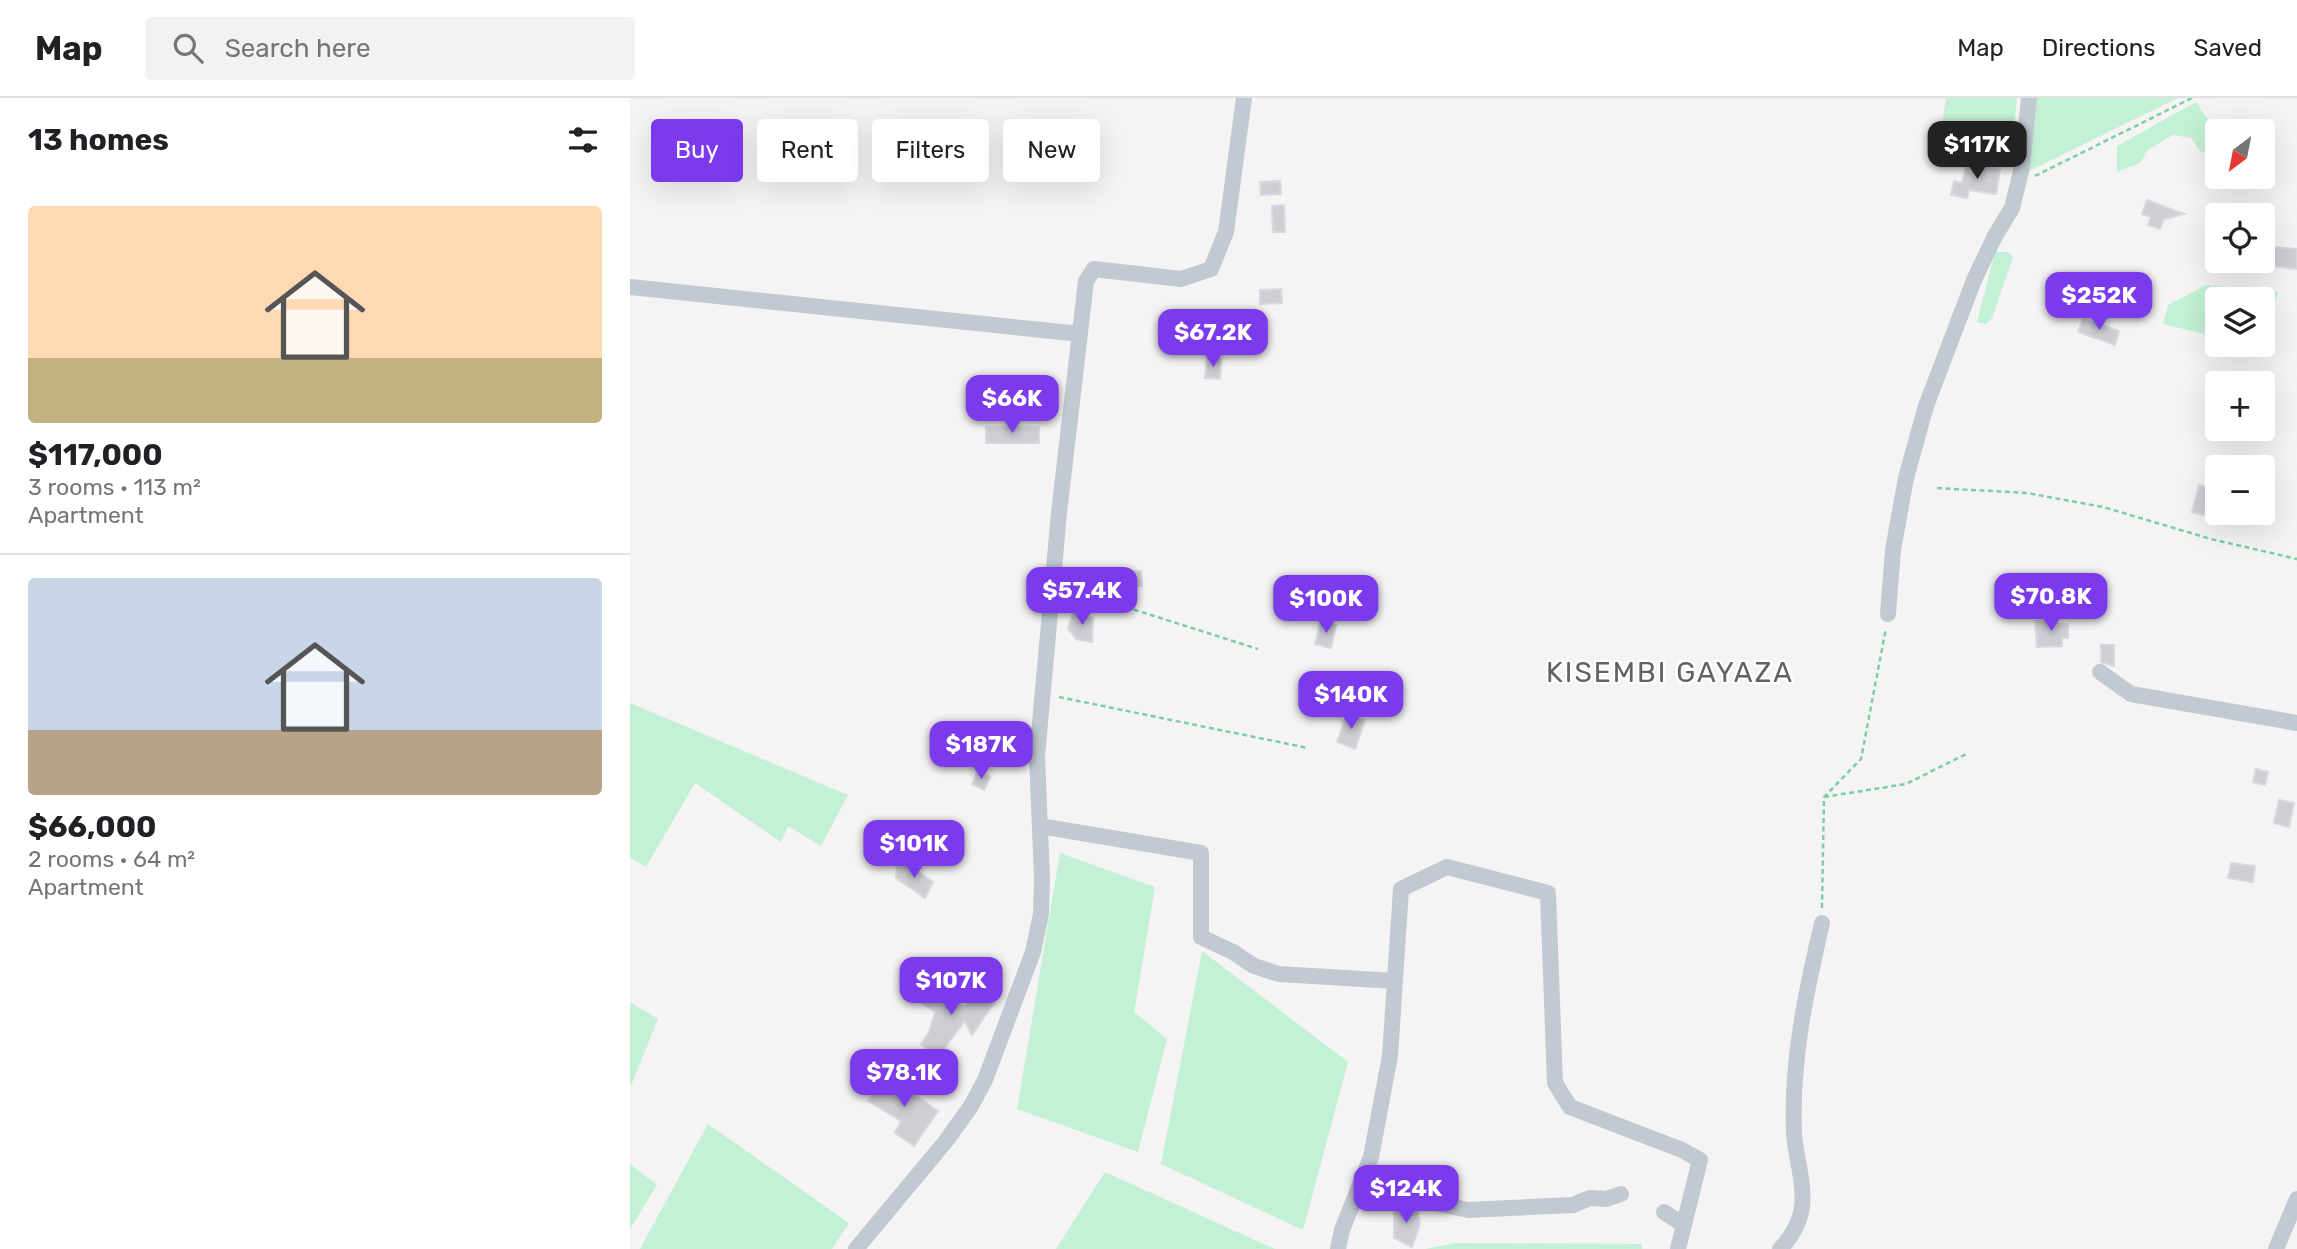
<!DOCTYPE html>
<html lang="en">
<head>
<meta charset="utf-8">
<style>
	body { margin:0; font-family:Rubik,sans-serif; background:#f2f2f2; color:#202124; height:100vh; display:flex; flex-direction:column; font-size:26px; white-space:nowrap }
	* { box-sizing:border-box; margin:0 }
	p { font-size:23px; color:#757577 }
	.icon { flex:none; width:38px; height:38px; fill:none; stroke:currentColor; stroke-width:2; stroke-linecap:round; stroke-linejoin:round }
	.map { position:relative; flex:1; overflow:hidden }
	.drawer { display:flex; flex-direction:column; background:#fff; width:630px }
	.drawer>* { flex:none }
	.guide { position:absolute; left:21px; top:21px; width:665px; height:63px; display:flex; gap:14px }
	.needle { width:46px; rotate:212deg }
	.fabs { position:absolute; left:1575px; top:21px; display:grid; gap:14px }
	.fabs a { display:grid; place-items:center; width:70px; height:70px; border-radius:7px; background:#fff; box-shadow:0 7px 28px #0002; font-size:35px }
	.price { position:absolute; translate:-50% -60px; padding:0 16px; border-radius:14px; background:#7c3aed; color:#fff; font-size:23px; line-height:46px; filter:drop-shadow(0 2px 4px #0008) }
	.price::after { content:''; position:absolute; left:50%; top:42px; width:21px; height:16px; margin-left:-10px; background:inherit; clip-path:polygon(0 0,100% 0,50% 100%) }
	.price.current { background:#222; color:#fff }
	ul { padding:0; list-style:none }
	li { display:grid; align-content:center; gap:14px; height:371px; padding:0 28px }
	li+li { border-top:2px solid #e0e0e0 }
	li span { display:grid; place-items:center; height:217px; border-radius:7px; color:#555 }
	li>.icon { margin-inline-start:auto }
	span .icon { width:126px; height:126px; fill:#fffc; stroke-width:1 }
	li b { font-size:30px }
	h2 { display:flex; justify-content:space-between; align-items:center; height:84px; padding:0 28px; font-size:30px }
	.tag { padding:0 24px; border-radius:7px; background:#fff; box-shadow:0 7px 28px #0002; font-size:24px; line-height:63px }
	.tag.current { background:#7c3aed; color:#fff }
	header { display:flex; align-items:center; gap:42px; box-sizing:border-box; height:98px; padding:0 35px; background:#fff; border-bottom:2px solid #e0e0e0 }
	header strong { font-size:33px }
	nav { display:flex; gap:38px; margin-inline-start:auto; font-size:24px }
	.search { width:490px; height:63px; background:#f2f2f2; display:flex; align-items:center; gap:18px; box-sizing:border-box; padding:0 24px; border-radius:7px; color:#757577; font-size:26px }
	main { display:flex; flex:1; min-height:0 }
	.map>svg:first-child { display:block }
</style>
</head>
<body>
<header>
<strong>Map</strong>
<div class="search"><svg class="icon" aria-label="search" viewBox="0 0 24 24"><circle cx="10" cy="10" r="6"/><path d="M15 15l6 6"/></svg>Search here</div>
<nav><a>Map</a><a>Directions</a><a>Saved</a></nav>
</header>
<main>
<section class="drawer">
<h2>13 homes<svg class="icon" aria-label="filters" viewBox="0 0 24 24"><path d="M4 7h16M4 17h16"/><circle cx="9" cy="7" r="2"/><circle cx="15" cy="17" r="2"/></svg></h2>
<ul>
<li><span style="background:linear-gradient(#ffd9b3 70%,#c2b280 0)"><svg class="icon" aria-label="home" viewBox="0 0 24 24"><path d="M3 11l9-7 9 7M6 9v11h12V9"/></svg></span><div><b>$117,000</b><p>3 rooms · 113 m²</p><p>Apartment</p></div></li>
<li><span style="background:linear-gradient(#c9d6e8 70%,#b9a48a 0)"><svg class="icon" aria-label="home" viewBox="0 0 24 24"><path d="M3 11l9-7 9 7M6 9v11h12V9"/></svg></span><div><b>$66,000</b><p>2 rooms · 64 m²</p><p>Apartment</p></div></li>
</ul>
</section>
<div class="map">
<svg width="1667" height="1151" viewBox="0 0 1667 1151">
	<rect width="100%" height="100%" fill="#f5f3f3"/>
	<path fill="#c3f1d5" d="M1316,0h71l-3,32 -72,-5z
		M1406,0h142l-151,74z
		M1566,4l21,31 -1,24 -16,-6 -9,-13 -18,-3 -25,15 -8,13 -23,9v-26z
		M1365,154h13l5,5 -21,61 -6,6 -9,-2z
		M1576,187l72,7 -14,57 -17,-4h16v-46h-46v38l-54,-13 5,-19z
		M0,605l218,92 -27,51 -33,-20 -7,16 -86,-59 -49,84 -16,-9z
		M430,755l95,34 -21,125 33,27 -29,113 -121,-43z
		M572,853l146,111 -45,168 -142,-66z
		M0,904l28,17 -28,69z
		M78,1026l141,99 -17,26h-192z
		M0,1066l27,21 -27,44z
		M475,1074l170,77h-219z
		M825,1145l187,1v5h-216z"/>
	<path fill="#cdcfd5" stroke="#d7d9de" stroke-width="2" d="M1337,64l33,7 -4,25 -27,-4 -2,8 -16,-3 3,-14 8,2z
		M650,83l1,13 -20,1 -1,-13z
		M1517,102l37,14 -20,5 -4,10 -12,-4 3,-8 -9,-3z
		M654,107l1,27h-12l-1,-26z
		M1633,148l34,3v20l-34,-4z
		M651,191l1,14 -22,1v-14z
		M1453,220l36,13 -4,14 -37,-13z
		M577,260l14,1 -1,20 -15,-1z
		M356,329h53v16h-53z
		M1569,387l12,3 -7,27 -12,-3z
		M493,473h18l1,15 -19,1z
		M443,515l20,5 -1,24 -16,-3 -8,-11z
		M1427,522v4h11v14h-6v8l-25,1 -2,-26z
		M691,523l15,4 -5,23 -16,-4z
		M1471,547h13v21l-13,-4z
		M717,616l18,6 -10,29 -18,-7z
		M1626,671l12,3 -3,13 -12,-3z
		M348,673l12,6 -6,13 -12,-6z
		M1649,702l15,3 -5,24 -15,-4z
		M1601,765l24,3 -2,16 -25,-4z
		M279,767l24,17 -8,16 -29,-20 1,-12z
		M294,886l41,23 9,-16 11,4 9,8 -22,32 -7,-14 -27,36 -17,-13 8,-12 6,-20 -18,-12z
		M256,977l52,36 -24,35 -19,-13 6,-12 -33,-20z
		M771,1109l17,3 2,14 -8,23 -18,-9v-27z"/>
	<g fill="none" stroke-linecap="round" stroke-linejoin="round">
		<path stroke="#7ad0a6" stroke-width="2.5" stroke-dasharray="5 3.5" stroke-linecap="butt" d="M1405,78l157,-78
			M1307,390l90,5 76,14 108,32 86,20
			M439,491l189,60
			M429,599l249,51
			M1194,699l82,-13 60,-30
			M1192,810l2,-111 37,-38 25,-131"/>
		<path stroke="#c1cad2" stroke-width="16" d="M0,189l450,47
			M1258,516l5,-64 13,-72 20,-72 48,-126 21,-44 17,-28 10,-41 7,-69
			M1470,574l31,22 166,29
			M410,728l161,27v84l32,15 21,14 25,8 116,7
			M727,1094l40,3 71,15 105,-5 17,-7 16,1 15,-5
			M1034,1114l20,13
			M226,1151l90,-108 25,-35 14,-26 48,-128 8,-38 1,-36 -5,-122 22,-243 27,-232 8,-12 87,10 30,-10 15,-37 18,-134
			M708,1151l4,-19 29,-73 19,-101 11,-167 46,-22 101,26 7,190 15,24 112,43 18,10 -22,89
			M1150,1151c11,-11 20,-27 22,-42 3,-26 -7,-50 -8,-75 -3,-71 12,-140 28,-209
			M1646,1151l21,-50"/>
	</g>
	<g text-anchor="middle" stroke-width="5" stroke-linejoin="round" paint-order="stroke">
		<g font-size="28" letter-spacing="2" fill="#5f6368" stroke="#fff">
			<text x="1040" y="584">KISEMBI GAYAZA</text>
		</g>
	</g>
</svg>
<div class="fabs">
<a><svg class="needle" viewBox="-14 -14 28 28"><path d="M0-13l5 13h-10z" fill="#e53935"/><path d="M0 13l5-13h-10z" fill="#757577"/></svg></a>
<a><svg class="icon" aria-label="locate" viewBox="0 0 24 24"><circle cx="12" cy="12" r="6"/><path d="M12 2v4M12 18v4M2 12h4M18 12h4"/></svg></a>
<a><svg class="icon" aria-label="layers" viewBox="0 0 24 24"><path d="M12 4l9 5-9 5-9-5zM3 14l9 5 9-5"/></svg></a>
<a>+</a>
<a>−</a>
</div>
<b class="price current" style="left:1347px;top:83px">$117K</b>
<b class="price" style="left:1469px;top:234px">$252K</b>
<b class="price" style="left:583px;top:271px">$67.2K</b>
<b class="price" style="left:382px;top:337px">$66K</b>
<b class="price" style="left:452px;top:529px">$57.4K</b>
<b class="price" style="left:1421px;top:535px">$70.8K</b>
<b class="price" style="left:696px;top:537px">$100K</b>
<b class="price" style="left:721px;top:633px">$140K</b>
<b class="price" style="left:351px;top:683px">$187K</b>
<b class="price" style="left:284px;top:782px">$101K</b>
<b class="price" style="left:321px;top:919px">$107K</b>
<b class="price" style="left:274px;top:1011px">$78.1K</b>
<b class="price" style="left:776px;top:1127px">$124K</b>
<div class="guide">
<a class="tag current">Buy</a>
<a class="tag">Rent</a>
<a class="tag">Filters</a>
<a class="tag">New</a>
</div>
</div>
</main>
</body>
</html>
